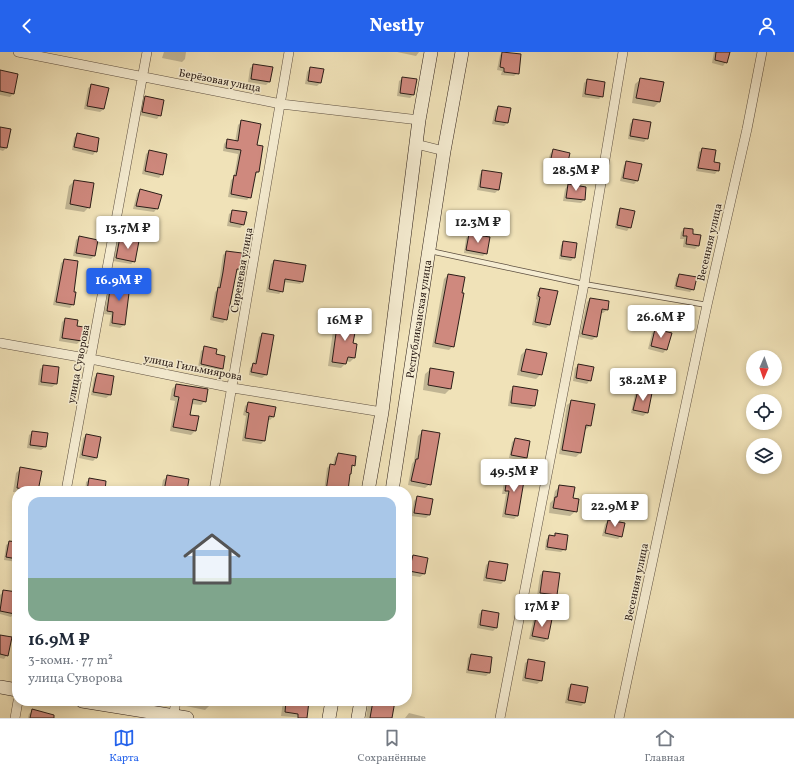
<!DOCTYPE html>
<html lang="ru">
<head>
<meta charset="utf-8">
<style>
	body { margin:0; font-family:Vollkorn,serif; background:#f2f2f3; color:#1f2937; height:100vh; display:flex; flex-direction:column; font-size:15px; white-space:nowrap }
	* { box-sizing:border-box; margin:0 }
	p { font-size:13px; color:#747a83 }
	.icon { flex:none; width:22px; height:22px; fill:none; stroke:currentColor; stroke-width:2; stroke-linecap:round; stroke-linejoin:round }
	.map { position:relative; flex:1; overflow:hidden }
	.sheet { position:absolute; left:12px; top:434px; width:400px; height:220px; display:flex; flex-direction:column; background:#fff; border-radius:16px; box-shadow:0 2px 6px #0003 }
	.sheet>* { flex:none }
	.needle { width:26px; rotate:182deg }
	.tools { position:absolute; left:746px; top:298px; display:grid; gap:8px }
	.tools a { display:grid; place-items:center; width:36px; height:36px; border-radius:50%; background:#fff; box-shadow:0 2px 6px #0003; font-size:20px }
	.price { position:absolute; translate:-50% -34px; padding:0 9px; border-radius:4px; background:#fff; color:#222; font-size:13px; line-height:26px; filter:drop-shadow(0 1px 2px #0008) }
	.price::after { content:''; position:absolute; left:50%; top:24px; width:12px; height:9px; margin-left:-6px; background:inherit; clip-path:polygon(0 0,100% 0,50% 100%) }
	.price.active { background:#2563eb; color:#fff }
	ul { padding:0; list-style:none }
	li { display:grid; align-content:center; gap:8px; height:212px; padding:0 16px }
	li+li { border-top:1px solid #e0e1e3 }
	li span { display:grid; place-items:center; height:124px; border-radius:12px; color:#555 }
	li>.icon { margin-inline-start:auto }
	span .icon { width:72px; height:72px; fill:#fffc; stroke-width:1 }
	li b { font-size:17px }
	header { display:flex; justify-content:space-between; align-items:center; height:52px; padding:0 16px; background:#2563eb; color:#fff; font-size:18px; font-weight:800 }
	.dock { display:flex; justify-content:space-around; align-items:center; height:56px; border-top:1px solid #e0e1e3; background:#fff; font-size:11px; color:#747a83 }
	.dock a { display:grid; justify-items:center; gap:2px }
	.dock .active { color:#2563eb }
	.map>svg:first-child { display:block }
</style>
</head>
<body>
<header><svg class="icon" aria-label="back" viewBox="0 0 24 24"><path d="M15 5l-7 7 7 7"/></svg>Nestly<svg class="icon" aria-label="person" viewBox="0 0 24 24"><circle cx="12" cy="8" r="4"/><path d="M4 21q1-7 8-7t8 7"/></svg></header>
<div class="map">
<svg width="794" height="666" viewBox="0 0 794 666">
	<rect width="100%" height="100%" fill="#f0e2b8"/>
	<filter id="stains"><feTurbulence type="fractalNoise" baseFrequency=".005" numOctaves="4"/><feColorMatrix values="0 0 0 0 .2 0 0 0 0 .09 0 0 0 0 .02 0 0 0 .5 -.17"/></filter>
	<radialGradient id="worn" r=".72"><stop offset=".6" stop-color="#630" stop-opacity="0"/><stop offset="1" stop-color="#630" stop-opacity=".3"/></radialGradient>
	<path fill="#0003" d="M164,0h22l-1,7 -3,3 -20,-4z
		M397,0h22l-3,4z
		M503,0l15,21 -4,3 -13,-1 1,-4 -5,-1 3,-15z
		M714,0h14l-2,10 -3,4 -11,-3z
		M254,13l15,17 -3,3 -18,-3 2,-14z
		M310,16l12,2 -2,13 -3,3 -12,-2 2,-12z
		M0,20l14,21 -4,4 -10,-2z
		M403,26l10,17 -3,3 -13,-2 2,-15z
		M641,27l22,4 -4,19 -5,5 -22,-4 3,-19z
		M587,28l15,16 -3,3 -17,-2 2,-14z
		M92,33l12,24 -4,3 -16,-3 4,-21z
		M145,45l15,18 -3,4 -18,-4 3,-14z
		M498,55l9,16 -3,3 -12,-2 3,-14z
		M633,68l14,18 -3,4 -16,-3 2,-15z
		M242,69l14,24 2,27 -4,4 -4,21 -3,3 -19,-3 3,-17 3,-3 4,-23 -15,-3 1,-7 3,-4 8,2 3,-17z
		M0,76l6,20 -3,3 -3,-1z
		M78,82l18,17 -3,4 -21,-5 2,-12z
		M702,97l16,21 -3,4 -19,-3 3,-19z
		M553,98l13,16 -3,3 -16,-3 3,-12z
		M149,99l13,23 -3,4 -17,-4 4,-20z
		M627,110l10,19 -3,3 -14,-3 4,-16z
		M483,119l17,3 -2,16 -3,3 -18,-3 3,-16z
		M74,129l15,26 -5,5 -19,-3 4,-23z
		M568,133l17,2 -1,13 -3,3 -18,-2 2,-12z
		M140,138l17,18 -3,4 -21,-3 4,-16z
		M621,157l9,18 -3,4 -12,-3 3,-16z
		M233,159l10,14 -3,3 -13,-2 2,-12z
		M684,177l7,6 9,1 -2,10 -3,3 -12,-2 1,-8h-4l1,-7z
		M470,183l16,18 -3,3 -19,-3 2,-15z
		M79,185l18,3 -3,16 -3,3 -18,-3 3,-16z
		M120,186l14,23 -3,3 -18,-3 4,-19z
		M564,190l10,15 -3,4 -12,-2 2,-14z
		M226,200l13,17 -3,3 -10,47 -3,4 -13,-3 5,-28 2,-2 3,-14 3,-21z
		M64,208l8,33 1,11 -3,4 -17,-3 8,-42z
		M274,209l29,20 -3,3 -17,-2 -1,9 -3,3 -13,-2 5,-28z
		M448,223l5,71 -4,4 -17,-3 12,-68z
		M679,223l14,14 -3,3 -16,-3 2,-11z
		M112,231l12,42 -4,3 -11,-2 2,-11 -7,-1 5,-28z
		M540,237l17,2 -8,34 -3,3 -14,-3 5,-25 -1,-1 1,-7z
		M590,247l17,11 -4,3h-2l-5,24 -4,3 -13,-3 8,-35z
		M65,267l11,8 5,13 -4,4 -18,-3 3,-19z
		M339,268l13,24 2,14 -4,4 -4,-1 -1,3 -4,4 -13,-2 6,-42z
		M656,278l10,20 -3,3 -15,-4 4,-16z
		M262,282l4,41 -4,3 -13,-3 1,-7 4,-4 5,-27z
		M205,296l10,7 7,13 -3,3 -21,-4 3,-16z
		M526,298l15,24 -5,5 -19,-4 4,-20z
		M579,313l11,15 -3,4 -14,-3 2,-13z
		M44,314l12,18 -4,3 -14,-2 2,-16z
		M431,317l19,20 -5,5 -22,-4 2,-16z
		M97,322l16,3 -3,18 -4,3 -15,-3 3,-17z
		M176,333l29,16 -4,4 -10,-1 -2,12 6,15 -4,4 -21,-4 5,-30 -5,-1 2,-11z
		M514,335l22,4 -2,15 -3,3 -23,-3 2,-15z
		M638,339l13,3 -4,19 -4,3 -12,-3 4,-19z
		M572,349l18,25 -5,4 -5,23 -4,4 -17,-3 8,-49z
		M248,351l25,14 -3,3 -3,-1 -3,22 -3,3 -19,-3 4,-25 -3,-1 2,-9z
		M423,379l7,53 -5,4 -17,-3 4,-21 2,-3 4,-25z
		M33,380l13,2 -1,13 -4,3 -14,-2 2,-13z
		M86,383l10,23 -3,3 -14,-3 4,-20z
		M515,387l11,19 -3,3 -14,-3 3,-16z
		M338,402l16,11 -3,3 -4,23h-23l3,-23 3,-3h3l2,-8z
		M21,416l19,3 -3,20 -24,1 3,-19z
		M509,421l15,3 -7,40 -3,3 -12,-2 4,-23h-4l3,-18z
		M168,424l18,15h-25l2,-11z
		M90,427l14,12h-19l1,-9z
		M560,434l16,25 -6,5 -21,-3 1,-10 3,-3 2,-9z
		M417,445l15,3 -3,15 -3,3 -15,-2 3,-15z
		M608,469l13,15 -3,3 -16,-3 3,-12z
		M555,482l10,15 -4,3 -16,-2 1,-10 3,-4 4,1z
		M10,490l7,1v19l-13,-2 2,-15z
		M413,504l11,18 -4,3 -13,-2 3,-16z
		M489,510l15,19 -3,3 -18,-3 3,-16z
		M543,520l13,22 -3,4 -16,-2 3,-21z
		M4,539l13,2 -3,20 -3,4 -11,-3v-19z
		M482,559l14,17 -3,3 -16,-3 2,-14z
		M536,566l11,21 -3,3 -15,-3 4,-18z
		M0,584l7,19 -3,4 -4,-1z
		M471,603l20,3 -2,15 -3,3 -20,-3 2,-15z
		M529,608l12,21 -4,3 -15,-3 3,-18z
		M571,633l16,3 -3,15 -3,3 -16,-3 3,-15z
		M187,649h24l-1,4 -5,5 -19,-4z
		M283,649h25l-3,17 -24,-2z
		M371,649h19l1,17h-25l2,-15z
		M32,659l11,7h-15l1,-4z
		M409,661l16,4v1h-20z"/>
	<path fill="#cf897e" stroke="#2c1e18" d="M502,0l19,2 -2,20 -15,-2v-4l-4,-1z
		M716,0h14l-3,11 -12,-3z
		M253,12l20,3 -3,15 -19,-3z
		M310,15l14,2 -3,14 -13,-2z
		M0,18l18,4 -4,20 -14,-3z
		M402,25l15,2 -3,16 -14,-2z
		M640,26l24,4 -4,20 -24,-4z
		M587,27l18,3 -2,15 -18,-3z
		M91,32l18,4 -5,21 -17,-3z
		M145,44l19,4 -3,16 -19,-4z
		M498,54l13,2 -3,15 -13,-2z
		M633,67l18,3 -3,17 -18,-3z
		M241,68l20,4 -4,21 6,1 -4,26h-3l-5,26 -20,-4 3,-19 2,1 5,-26 -15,-2 1,-9 11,2z
		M0,75l11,2 -4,19 -7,-1z
		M77,81l22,5 -2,14 -23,-5z
		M702,96l14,2 -2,12 6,1 -1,8 -21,-3z
		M553,97l17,4 -3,13 -17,-3z
		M149,98l18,4 -4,21 -18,-4z
		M626,109l16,3 -4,17 -15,-3z
		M482,118l20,3 -3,17 -19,-3z
		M74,128l20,3 -4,25 -20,-4z
		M568,132l18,3 -1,13 -19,-2z
		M140,137l22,6 -4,14 -22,-3z
		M620,156l15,3 -4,17 -14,-3z
		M232,158l15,2 -3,13 -14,-3z
		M684,176l9,1v5l8,1 -2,11 -13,-2 1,-8h-4z
		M469,182l21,3 -3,17 -21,-4z
		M79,184l19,4 -3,16 -19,-3z
		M120,185l19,4 -4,21 -19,-4z
		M563,189l14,2 -2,15 -14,-2z
		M226,199l16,2 -2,16h-3l-10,51 -14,-3 5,-30 2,1 3,-16z
		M64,207l14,2 -4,31h2l-2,13 -18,-3z
		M274,208l32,5 -3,17 -18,-3 -2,13 -14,-3z
		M448,222l17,3 -3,16h2l-10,54 -19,-4z
		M679,222l18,3 -3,13 -18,-4z
		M111,230l19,3 -5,40 -13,-2 1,-11 -6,-1z
		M540,236l18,3 -8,34 -15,-3 5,-25 -2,-1z
		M590,246l19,3 -1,9 -6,-1 -5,28 -15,-3z
		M65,266l13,2 -1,6 7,1 -2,14 -20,-3z
		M338,267l19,3 -4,21 4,1 -2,14 -7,-1 -2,7 -14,-2z
		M655,277l17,4 -5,17 -16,-4z
		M262,281l12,2 -7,40 -16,-3 2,-9 3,1z
		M204,294l13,3 -1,5 9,2 -2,13 -22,-5z
		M526,297l21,4 -5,22 -21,-4z
		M578,312l16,3 -3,14 -15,-3z
		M43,313l16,2 -2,17 -16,-2z
		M430,316l24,4 -3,17 -23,-4z
		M97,321l17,3 -3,19 -18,-3z
		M176,332l32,5 -2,13 -13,-3 -3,16 9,1 -3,15 -23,-4 6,-30 -5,-1z
		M513,334l25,4 -3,16 -24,-3z
		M638,338l14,3 -4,20 -15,-3z
		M571,348l24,4 -4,22 -5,-1 -5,28 -19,-3z
		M248,350l28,5 -2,10 -5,-1 -4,25 -20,-3 4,-25 -3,-1z
		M422,378l18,3 -9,52 -20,-4 5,-22h2z
		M32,379l16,2 -2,14 -16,-2z
		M86,382l15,3 -4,21 -15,-3z
		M515,386l15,3 -3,17 -16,-3z
		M338,401l18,3 -1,10 -3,-1 -1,9h-1l-2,17h-22l4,-27 5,1z
		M20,415l22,4 -4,20 -21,-3z
		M508,420l17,3 -7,41 -13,-2 4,-23h-4z
		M167,423l22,4 -2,12h-23z
		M89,426l17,3 -1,10h-18z
		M559,433l16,2 -2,11 6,1 -2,13 -24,-4 2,-11h2z
		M417,444l16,3 -3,16 -16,-2z
		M608,468l17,3 -3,14 -17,-4z
		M555,481l13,2 -2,15 -19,-3 2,-12 6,1z
		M9,489l8,1v17l-11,-2z
		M413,503l15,3 -3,16 -16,-3z
		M489,509l19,3 -3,17 -19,-3z
		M543,519l17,2 -3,22 -17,-2z
		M3,538l14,2v14l-2,8 -15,-3z
		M482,558l17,3 -2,15 -17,-3z
		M536,565l16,2 -4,20 -16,-3z
		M0,583l12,2 -4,19 -8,-2z
		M471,602l21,3 -2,16 -22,-3z
		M528,607l17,3 -3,19 -17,-3z
		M571,632l17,3 -3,16 -17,-3z
		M286,649h23l-2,17h-9v-4l-13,-2z
		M373,649h22l-3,17h-22z
		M32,657l22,6v3h-24z"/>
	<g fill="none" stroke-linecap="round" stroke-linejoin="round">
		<g stroke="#5d4f40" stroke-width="6">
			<path id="lane" d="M430,199l154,33 123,21"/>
		</g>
		<g stroke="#5d4f40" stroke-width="10">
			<path id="street" d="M18,0l263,52 138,16
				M416,92l28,7
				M0,291l91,16 142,29 149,24
				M66,439l81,-439
				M214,439l75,-439
				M15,666l3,-17
				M173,666l3,-17
				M500,666l84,-434 39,-232
				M619,666l88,-413 40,-176 15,-77"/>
		</g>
		<g stroke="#2c1e18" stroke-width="14">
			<g id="secondary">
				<path d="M368,439l14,-79 37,-292 12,-68"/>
				<path id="s1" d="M392,439l52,-340 18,-99"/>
				<path d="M0,635l17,3"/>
				<path d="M82,649l105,17"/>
				<path d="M329,666l3,-17"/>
				<path d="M358,666l3,-17"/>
			</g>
		</g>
		<use href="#lane" stroke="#f5ecd1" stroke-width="4.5"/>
		<use href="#street" stroke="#f5ecd1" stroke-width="9"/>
		<use href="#secondary" stroke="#f5ecd1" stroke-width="13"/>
	</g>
	<g text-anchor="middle" stroke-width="3" stroke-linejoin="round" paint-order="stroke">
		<g font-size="11" fill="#2c1e18" stroke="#f5ecd1">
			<text transform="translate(220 28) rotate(11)" y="4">Берёзовая улица</text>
			<text transform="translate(709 190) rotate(-77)" y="4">Весенняя улица</text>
			<text transform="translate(241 218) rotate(-80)" y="4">Сиреневая улица</text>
			<text dy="4" stroke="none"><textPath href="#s1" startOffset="174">Республиканская улица</textPath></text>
			<text transform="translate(78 312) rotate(-79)" y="4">улица Суворова</text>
			<text transform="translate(193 315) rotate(11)" y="4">улица Гильмиярова</text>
			<text transform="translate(636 530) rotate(-78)" y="4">Весенняя улица</text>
		</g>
	</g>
	<rect width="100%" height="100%" filter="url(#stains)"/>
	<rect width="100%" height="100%" fill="url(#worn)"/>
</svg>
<div class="tools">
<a><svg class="needle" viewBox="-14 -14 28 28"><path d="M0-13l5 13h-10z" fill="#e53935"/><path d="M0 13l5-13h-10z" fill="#747a83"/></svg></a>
<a><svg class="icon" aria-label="locate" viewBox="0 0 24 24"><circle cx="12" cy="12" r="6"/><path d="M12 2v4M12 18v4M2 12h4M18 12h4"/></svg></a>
<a><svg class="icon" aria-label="layers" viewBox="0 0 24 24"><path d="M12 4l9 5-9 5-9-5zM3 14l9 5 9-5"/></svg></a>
</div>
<b class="price" style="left:576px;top:140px">28.5M ₽</b>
<b class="price" style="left:478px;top:192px">12.3M ₽</b>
<b class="price" style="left:128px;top:198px">13.7M ₽</b>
<b class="price active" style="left:119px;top:250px">16.9M ₽</b>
<b class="price" style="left:661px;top:287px">26.6M ₽</b>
<b class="price" style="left:345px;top:290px">16M ₽</b>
<b class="price" style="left:643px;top:350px">38.2M ₽</b>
<b class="price" style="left:514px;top:441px">49.5M ₽</b>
<b class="price" style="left:615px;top:476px">22.9M ₽</b>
<b class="price" style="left:542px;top:576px">17M ₽</b>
<section class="sheet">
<ul>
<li><span style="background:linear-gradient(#a9c7e8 65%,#7fa58c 0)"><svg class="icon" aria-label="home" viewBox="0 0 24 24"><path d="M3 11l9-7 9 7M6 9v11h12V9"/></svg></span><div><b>16.9M ₽</b><p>3-комн. · 77 m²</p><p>улица Суворова</p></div></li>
</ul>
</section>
</div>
<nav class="dock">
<a class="active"><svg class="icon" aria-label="map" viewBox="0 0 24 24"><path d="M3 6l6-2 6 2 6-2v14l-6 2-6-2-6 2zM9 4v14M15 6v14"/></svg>Карта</a>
<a><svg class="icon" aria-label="saved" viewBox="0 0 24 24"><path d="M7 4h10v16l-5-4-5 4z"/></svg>Сохранённые</a>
<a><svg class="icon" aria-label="home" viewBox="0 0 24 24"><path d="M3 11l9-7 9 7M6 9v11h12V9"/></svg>Главная</a>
</nav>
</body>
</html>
